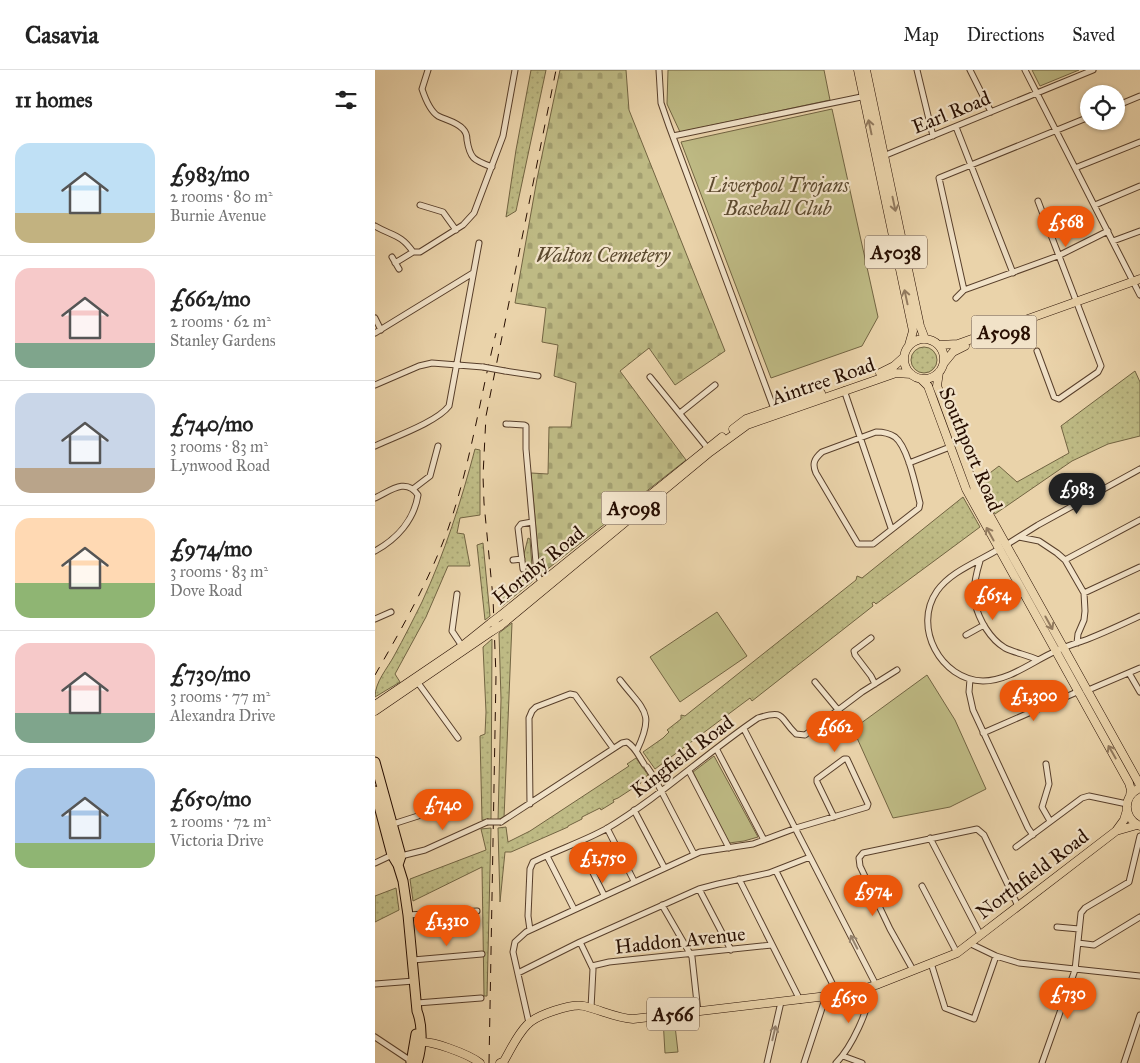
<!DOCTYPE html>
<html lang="en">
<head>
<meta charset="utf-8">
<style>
	body { margin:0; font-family:"IM FELL Great Primer",serif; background:#f2f2f2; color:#222; height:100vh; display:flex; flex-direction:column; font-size:19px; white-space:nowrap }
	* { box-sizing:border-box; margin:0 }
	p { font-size:16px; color:#767676 }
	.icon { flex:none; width:28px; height:28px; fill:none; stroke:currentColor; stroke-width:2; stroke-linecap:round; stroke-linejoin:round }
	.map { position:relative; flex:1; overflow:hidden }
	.drawer { display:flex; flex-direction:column; background:#fff; width:375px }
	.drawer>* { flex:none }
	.controls { position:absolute; left:705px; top:15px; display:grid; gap:10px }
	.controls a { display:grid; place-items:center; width:45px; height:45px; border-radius:50%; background:#fff; box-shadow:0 1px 4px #0004; font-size:25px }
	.price { position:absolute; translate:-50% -42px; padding:0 11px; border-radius:18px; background:#ea580c; color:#fff; font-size:16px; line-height:32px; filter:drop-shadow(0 1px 2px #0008) }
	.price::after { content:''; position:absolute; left:50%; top:30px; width:15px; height:11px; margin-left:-8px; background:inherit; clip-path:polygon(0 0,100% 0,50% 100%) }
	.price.active { background:#222; color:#fff }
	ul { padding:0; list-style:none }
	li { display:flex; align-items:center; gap:15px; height:125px; padding:0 15px }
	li+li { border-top:1px solid #e0e0e0 }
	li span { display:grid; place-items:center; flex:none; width:140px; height:100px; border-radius:15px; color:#555 }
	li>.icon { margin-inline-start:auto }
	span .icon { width:60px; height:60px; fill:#fffc; stroke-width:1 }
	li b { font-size:21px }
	h2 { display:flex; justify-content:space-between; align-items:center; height:60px; padding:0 15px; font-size:21px }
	header { display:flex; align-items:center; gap:30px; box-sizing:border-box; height:70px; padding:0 25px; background:#fff; border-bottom:1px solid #e0e0e0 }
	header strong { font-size:24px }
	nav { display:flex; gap:28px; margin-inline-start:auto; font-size:18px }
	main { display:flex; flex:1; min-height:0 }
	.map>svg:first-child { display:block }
</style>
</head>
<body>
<header>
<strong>Casavia</strong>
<nav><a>Map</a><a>Directions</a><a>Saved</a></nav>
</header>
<main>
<section class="drawer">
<h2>11 homes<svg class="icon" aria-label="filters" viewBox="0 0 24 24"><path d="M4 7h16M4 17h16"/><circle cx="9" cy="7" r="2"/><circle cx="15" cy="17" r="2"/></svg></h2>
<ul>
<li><span style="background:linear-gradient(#bfe0f5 70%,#c2b280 0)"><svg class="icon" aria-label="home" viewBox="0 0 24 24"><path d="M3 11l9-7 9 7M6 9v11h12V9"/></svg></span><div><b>£983/mo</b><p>2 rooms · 80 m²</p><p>Burnie Avenue</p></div></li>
<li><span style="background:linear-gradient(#f6c9c9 75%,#7fa58c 0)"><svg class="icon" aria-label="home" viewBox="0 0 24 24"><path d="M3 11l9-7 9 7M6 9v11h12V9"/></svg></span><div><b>£662/mo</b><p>2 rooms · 62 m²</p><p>Stanley Gardens</p></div></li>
<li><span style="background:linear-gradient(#c9d6e8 75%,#b9a48a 0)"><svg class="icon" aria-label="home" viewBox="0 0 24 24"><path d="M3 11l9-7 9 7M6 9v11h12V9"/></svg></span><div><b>£740/mo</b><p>3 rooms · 83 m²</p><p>Lynwood Road</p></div></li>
<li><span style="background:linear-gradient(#ffd9b3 65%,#8fb573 0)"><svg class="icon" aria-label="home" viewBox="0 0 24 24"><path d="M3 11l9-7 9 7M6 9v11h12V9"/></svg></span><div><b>£974/mo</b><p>3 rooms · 83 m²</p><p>Dove Road</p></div></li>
<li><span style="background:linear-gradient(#f6c9c9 70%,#7fa58c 0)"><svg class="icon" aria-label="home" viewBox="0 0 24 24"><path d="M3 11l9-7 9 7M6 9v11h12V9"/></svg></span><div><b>£730/mo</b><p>3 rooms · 77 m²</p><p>Alexandra Drive</p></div></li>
<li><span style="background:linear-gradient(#a9c7e8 75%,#8fb573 0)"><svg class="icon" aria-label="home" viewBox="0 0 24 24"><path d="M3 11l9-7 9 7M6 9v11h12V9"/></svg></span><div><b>£650/mo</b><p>2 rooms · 72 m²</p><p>Victoria Drive</p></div></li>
</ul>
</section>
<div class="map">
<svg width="765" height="993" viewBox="0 0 765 993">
	<defs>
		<pattern id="grass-dots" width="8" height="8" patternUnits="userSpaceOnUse" patternTransform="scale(1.25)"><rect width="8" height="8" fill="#beba84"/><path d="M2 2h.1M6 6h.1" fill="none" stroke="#a39f70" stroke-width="1.8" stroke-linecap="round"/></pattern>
		<pattern id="cemetery-stones" width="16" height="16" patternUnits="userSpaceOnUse" patternTransform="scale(1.25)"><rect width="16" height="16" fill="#beba84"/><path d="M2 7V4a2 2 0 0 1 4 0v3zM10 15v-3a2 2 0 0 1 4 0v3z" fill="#a39f70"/></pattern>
	</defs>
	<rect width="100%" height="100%" fill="#ead3aa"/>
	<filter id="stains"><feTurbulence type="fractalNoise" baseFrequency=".004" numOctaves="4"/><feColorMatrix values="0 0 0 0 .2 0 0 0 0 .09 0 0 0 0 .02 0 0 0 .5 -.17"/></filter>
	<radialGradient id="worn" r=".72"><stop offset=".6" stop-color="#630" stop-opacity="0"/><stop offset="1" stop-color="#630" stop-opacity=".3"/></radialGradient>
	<path fill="url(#grass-dots)" stroke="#726442" d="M156,0h15l-30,141 -10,6 10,-67z
		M536 290a13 13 0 1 1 26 0a13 13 0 1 1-26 0Z
		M760,301l5,11v54l-32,8 -36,17 -77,53 -17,-32 21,-16 18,16 52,-29 -8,-27z
		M100,379l5,1v65l-20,3 -3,15 7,1 6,32h-22l-22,51 -31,57 5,8 -25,15c0,-15 12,-28 19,-41 10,-18 19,-36 28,-54 23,-50 39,-100 53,-153z
		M588,427l17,30 -104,77 -2,-2 -2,1 1,3 -121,95 -2,-3 -95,71 -12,-17 20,-14 6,-6 -2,-2 14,-11v-4l4,1 171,-136 1,-4 5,2z
		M153,468l2,1 3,42 -32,26 -2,-11 26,-22 -1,-20z
		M108,473l7,73 -5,4 -8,-75z
		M137,553l-8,195 -6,3 3,-122 -2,-66z
		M117,569l-1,182 -9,-1 -2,-84 5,-2 1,-22 -3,-65z
		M261,688l12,17 -8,6 1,2 -23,15 -5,2 1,2 -13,8 -1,-2 -18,9v2l-14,7v1l-57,25h-6l-5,50 -2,-74 8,-1 2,15 22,-11 99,-65 -2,-2z
		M116,758l-4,168h-3l-2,-129 -69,34 -3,-22 76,-29 -5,-21z
		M21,818l3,22 -24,12v-26z"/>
	<path fill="url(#cemetery-stones)" stroke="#726442" d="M185,0h66l3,40 96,241 -50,34 -26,-37 -29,23 66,89 -146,115 -9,-102 17,1 1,-47h22l5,-44 -22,-7 4,-31 -16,-3 4,-34 -31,-5 22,-124z"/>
	<path fill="#beba84" stroke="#726442" d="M293,0h156l6,30 -150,32 -13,-28z
		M657,0h47l-39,16z
		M457,39l46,208 -16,29 -91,32 -90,-236z
		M342,542l30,44 -67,46 -30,-45z
		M552,605l28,45 31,69 -36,18 -57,11 -40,-89z
		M339,686l44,81 -14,4 -15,2 -36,-71z
		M299,947l4,35 -13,1 -2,-34z"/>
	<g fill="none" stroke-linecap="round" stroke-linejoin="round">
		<g stroke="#583f2b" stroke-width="7">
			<path id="minor" d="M53,0l-6,19c3,9 8,22 16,27 8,4 19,6 25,13 3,3 4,7 4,11 3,19 7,20 25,27
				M284,0l2,33 8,23 105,283
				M542,0l16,66
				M595,0l21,42
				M650,0l115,225
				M741,36l24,-10
				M581,57l57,146
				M298,66l193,-40
				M506,87l212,-87
				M700,98l65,-26
				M45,135l23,7 13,18
				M720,135l45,-19
				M0,156c17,10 26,8 38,26h7l43,-27 11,-12 29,-77 12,-66
				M738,171l27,-10
				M17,187l7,12
				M20,193l18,-11
				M589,220l-25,-112 150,-61
				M581,228l8,-8 94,-34 50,-25
				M0,248l6,12
				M0,263l98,-60
				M662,281l17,46 5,2 39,-27 3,-6 -63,-165
				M130,301l33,5
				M275,307l60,74
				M0,315l44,-19 13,-3 51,4
				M469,320l47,138
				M305,343l35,-28
				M131,354l18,1 2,1v23l11,125 6,11
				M501,362c6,0 13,1 19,5 13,10 21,51 25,66l-1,5 -46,36h-15l-42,-71c-4,-9 -2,-14 6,-21z
				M0,376c19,-9 62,-24 74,-40l30,-163
				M534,393l41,-16
				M38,419l17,-13 8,-30
				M0,428c15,-7 31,-21 43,-3 -4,25 -21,44 -43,56
				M644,467l20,4 18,12 8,7 19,33 1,18 -1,9 -6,14 -1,9
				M631,475l32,-20 102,-56
				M624,479c-21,13 -48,22 -62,42 -25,36 4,89 46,90 26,0 50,-20 73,-30 10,-5 21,-8 32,-12 18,-7 35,-15 52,-23
				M138,490l9,-1
				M690,490l75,-40
				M605,491c-4,13 -8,28 -5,42 4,17 15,36 30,45 10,5 23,7 33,12
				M148,499l-5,-41 3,-4 11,-2
				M709,523l56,-26
				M82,524l-5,37 10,15
				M0,549l16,-7
				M591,565l18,-10
				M496,568l-17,13 1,4 16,21 4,8
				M754,603l11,19
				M595,609l-1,13 4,18 55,118 5,7
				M41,610l42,58
				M245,610c24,31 35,32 17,70
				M440,612l24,29
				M711,621l54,-23
				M369,659l132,256
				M608,663l94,-41
				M342,680l47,90
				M671,694l3,20 -7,23 8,14
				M272,697l8,12 39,75
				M314,701l40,77
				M155,734l-1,-86 3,-7 4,-4 34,-13 5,1 38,53
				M259,740l30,57
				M126,752l121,-79 5,-1c9,6 11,13 17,22
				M18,754l25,-8
				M232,758l27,53
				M555,768l50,96
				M203,773l26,52
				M641,777l66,-49 7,-2 38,8
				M172,786l27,53
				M0,793l17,-8 9,1 24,-6 62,-28
				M401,801l62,124
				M364,809l61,121
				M547,816l35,67
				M324,819l32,61
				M287,835l30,52 6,55
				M33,845l69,-4
				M682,857l22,2
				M155,860l-2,-14 2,-47 3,-7c24,-12 49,-20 73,-33 54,-32 100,-76 152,-111 28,-9 21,0 38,16l9,1 57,-43 35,-22
				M205,872l13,27 -2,39
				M594,873l27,13 23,7 121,13
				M703,873l16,2 46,-28
				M38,890l69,-6
				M556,893l14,45 29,11 22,-63
				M217,896l17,-4 163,-17
				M538,900l-23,-41 -30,-63 -1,-8 4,-5 114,-24 7,6 34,71
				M143,903l62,-31 119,-53 19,-5 51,-11 41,-16
				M0,914l39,-3
				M42,933l64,-5
				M154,953l-16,-71 2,-10 11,-10 174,-80 53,-8 43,-16 71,-21 1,-3 -21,-45h-3l-27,20v3l17,35
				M0,967l33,22 2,4
				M468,986l19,7
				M392,993l14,-61
				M429,993l22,-67
				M461,993c15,-15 34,-54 34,-75
				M667,993l33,-93 6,-57 4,-5 44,-26 11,-46
				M749,993l16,-48"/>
		</g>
		<g stroke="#270e01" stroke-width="9">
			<path id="primary" d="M483,0l55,261 -4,14
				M491,0l54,256 5,13
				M529 289a20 20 0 1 1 40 0a20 20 0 1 1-40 0Z
				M564,275l19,-1 182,-65
				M569,293l9,-11 12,-6
				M564,302l-2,14 4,10 34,93 165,296
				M505,303l14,-7 10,-9
				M546,309l7,7 38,103 163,294 2,7 -1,6
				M358,359l13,-10 75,-26
				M125,546l222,-179
				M125,556l210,-174 37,-27 149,-52 15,1
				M0,635l87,-59 30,-24
				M0,641l117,-80
				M765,718c-18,8 -17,30 0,38
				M741,761l21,-6
				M42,973c11,-5 53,12 63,20
				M125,993l4,-2c7,-12 13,-26 23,-36 9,-10 45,-22 57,-19 17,4 32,12 49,13l211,-25 32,-9 81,-32 159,-122 8,-11 3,-10"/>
		</g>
		<g stroke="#270e01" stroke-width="11">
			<path id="trunk" d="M0,692l26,94 -3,9
				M0,721l17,64 6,10 5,16 5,34 9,96c6,15 5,37 0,52
				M36,993l5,-29"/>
		</g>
		<use href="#minor" stroke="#f1e2c8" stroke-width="5"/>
		<use href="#primary" stroke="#ead3aa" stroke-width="8"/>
		<use href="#trunk" stroke="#ead3aa" stroke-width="9"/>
		<path stroke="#270e01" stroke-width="1" stroke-dasharray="9 9" stroke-linecap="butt" d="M0,605c27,-47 54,-94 73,-146 22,-63 32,-131 48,-196
			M114,993l7,-387 -3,-78 -9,-95 -1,-27 3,-60 70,-346"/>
		<g stroke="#583f2b" stroke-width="7" stroke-linecap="butt">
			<path id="minor-bridge" d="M108,297l22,4
				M112,752h14"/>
		</g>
		<g stroke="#270e01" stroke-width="9" stroke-linecap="butt">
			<path id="primary-bridge" d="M117,552l8,-6
				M117,561l8,-5"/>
		</g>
		<use href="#minor-bridge" stroke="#f1e2c8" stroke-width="5"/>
		<use href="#primary-bridge" stroke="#ead3aa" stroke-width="8"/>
	</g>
	<defs><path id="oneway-shaft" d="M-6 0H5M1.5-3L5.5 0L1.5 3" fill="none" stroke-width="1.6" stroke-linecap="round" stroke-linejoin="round" transform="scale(1.25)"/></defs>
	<g stroke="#927a5e">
		<use href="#oneway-shaft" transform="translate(495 57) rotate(-102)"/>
		<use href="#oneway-shaft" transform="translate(519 134) rotate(78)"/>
		<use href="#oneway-shaft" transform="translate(531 227) rotate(-102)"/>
		<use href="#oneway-shaft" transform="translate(615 464) rotate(-119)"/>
		<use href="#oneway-shaft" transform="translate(674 553) rotate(61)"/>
		<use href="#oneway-shaft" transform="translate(737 682) rotate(-120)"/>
	</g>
	<g stroke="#96836e">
		<use href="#oneway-shaft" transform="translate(479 872) rotate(-117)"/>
		<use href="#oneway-shaft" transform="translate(399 963) rotate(-77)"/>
	</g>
	<g text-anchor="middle" stroke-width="4.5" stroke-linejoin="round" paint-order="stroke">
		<g fill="#f1e2c8" stroke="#644e3d" stroke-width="1">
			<rect x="490" y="165.5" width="62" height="33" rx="4"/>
			<rect x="596.5" y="245.5" width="65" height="33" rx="4"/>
			<rect x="226.5" y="421.5" width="65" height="33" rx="4"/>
			<rect x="272" y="927.5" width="52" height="33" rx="4"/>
		</g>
		<g font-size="19" font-weight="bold" fill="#270e01">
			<text x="521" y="189">A5038</text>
			<text x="629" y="269">A5098</text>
			<text x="259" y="445">A5098</text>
			<text x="298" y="951">A566</text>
		</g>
		<g font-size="20" fill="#270e01" stroke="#f1e2c8">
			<text transform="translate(576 42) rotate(-22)" y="7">Earl Road</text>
			<text transform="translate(448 311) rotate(-19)" y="7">Aintree Road</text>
			<text transform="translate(596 379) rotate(67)" y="7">Southport Road</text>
			<text transform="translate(163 495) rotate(-39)" y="7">Hornby Road</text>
			<text transform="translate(307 686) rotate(-37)" y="7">Kingfield Road</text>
			<text transform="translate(657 804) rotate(-37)" y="7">Northfield Road</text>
			<text transform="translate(305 870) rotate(-6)" y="7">Haddon Avenue</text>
		</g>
		<g font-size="20" font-style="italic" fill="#5c4a2f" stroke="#f1e2c8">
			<text x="403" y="122">Liverpool Trojans<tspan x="403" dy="23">Baseball Club</tspan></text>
			<text x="228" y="192">Walton Cemetery</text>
		</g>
	</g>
	<rect width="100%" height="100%" filter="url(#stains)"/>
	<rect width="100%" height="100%" fill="url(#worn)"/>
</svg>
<div class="controls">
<a><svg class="icon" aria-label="locate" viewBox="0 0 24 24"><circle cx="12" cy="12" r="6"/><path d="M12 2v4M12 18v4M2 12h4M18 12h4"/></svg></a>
</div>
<b class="price" style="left:691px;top:178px">£568</b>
<b class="price active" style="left:702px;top:445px">£983</b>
<b class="price" style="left:618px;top:551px">£654</b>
<b class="price" style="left:659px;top:652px">£1,300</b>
<b class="price" style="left:460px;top:683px">£662</b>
<b class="price" style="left:68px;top:761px">£740</b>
<b class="price" style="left:228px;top:814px">£1,750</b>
<b class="price" style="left:498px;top:847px">£974</b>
<b class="price" style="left:72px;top:877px">£1,310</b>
<b class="price" style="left:693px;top:950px">£730</b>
<b class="price" style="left:474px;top:954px">£650</b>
</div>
</main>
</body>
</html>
